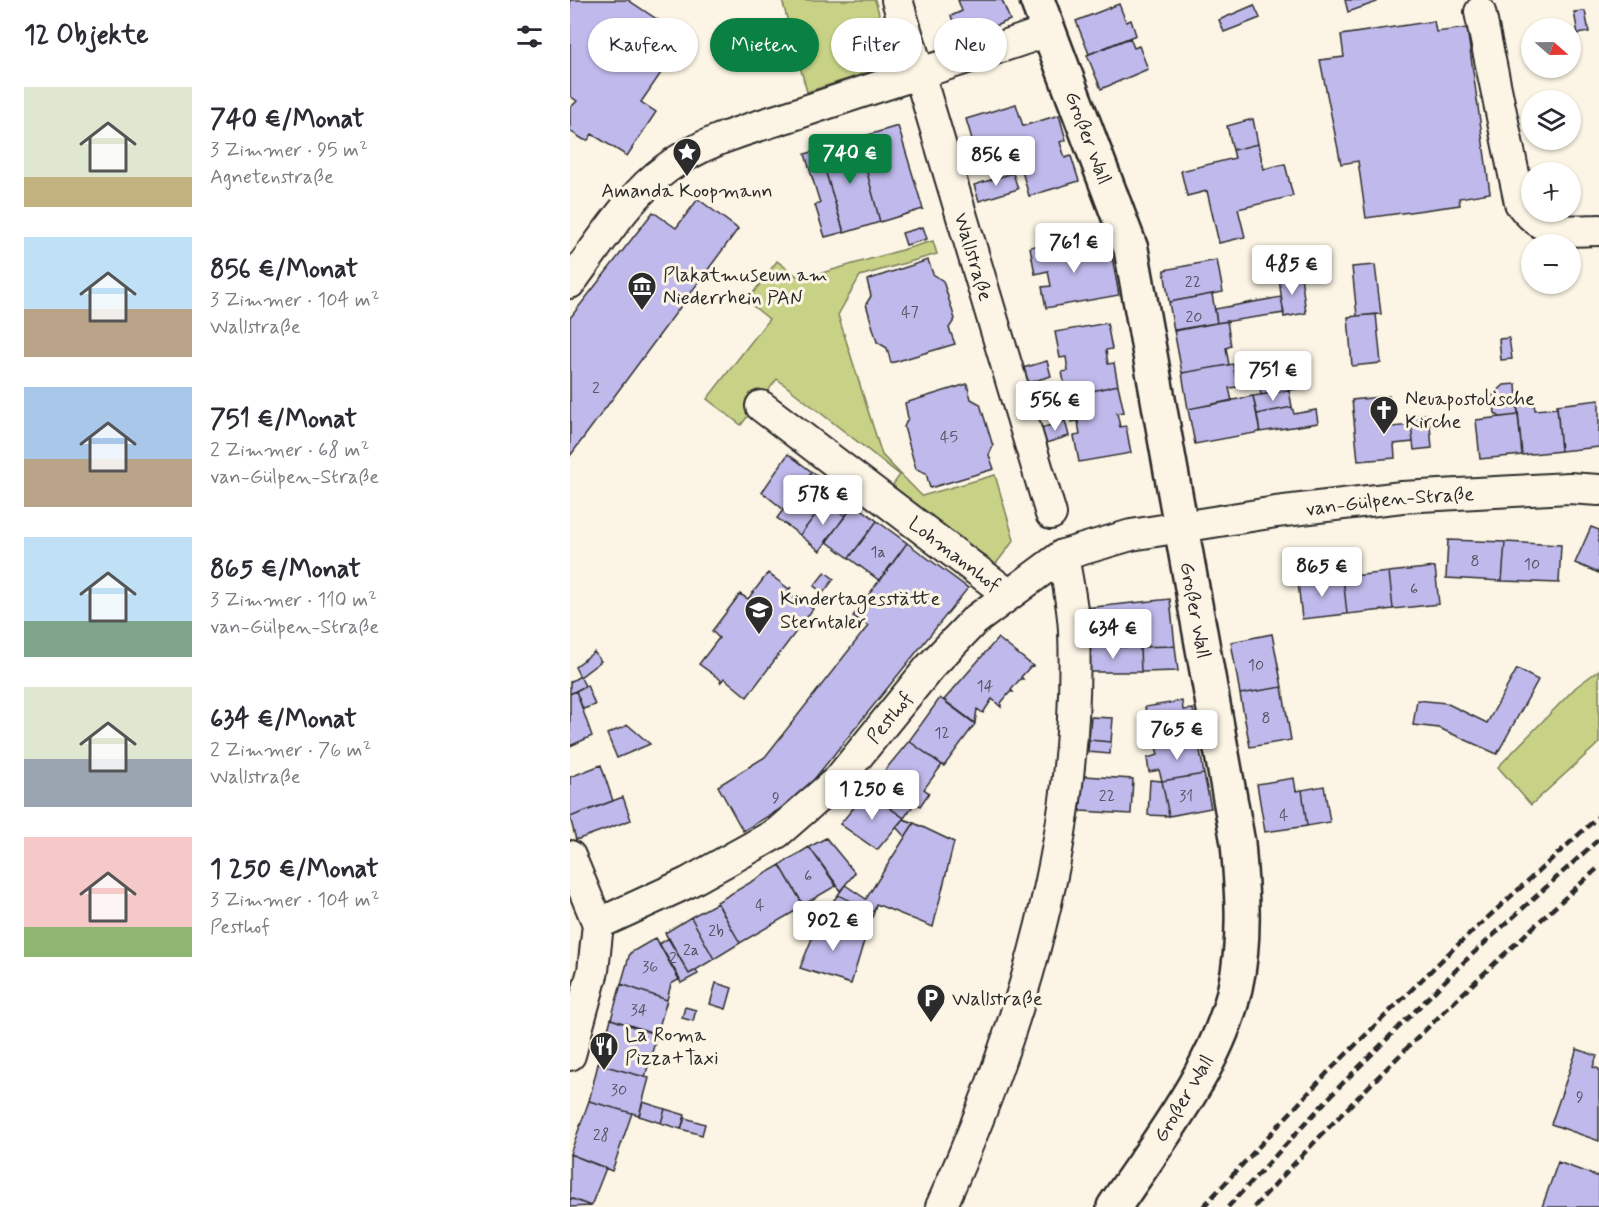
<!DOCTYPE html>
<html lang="de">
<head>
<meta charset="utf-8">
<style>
	body { margin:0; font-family:Mynerve,sans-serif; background:#f7f7f7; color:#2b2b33; height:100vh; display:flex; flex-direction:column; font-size:22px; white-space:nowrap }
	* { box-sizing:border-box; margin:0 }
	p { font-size:20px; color:#7c7c81 }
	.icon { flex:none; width:33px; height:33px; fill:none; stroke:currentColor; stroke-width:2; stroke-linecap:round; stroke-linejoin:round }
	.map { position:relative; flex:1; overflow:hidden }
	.panel { display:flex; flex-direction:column; background:#fff; width:570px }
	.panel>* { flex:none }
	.banner { position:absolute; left:18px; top:18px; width:570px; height:54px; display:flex; gap:12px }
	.needle { width:39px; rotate:110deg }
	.fabs { position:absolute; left:951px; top:18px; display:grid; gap:12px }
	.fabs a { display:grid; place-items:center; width:60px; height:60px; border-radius:50%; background:#fff; box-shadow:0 2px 4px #0004; font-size:30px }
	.price { position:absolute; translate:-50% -51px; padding:0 14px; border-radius:6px; background:#fff; color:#222; font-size:20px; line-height:39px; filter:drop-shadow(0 2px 3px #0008) }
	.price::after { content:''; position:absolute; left:50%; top:36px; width:18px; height:14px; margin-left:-9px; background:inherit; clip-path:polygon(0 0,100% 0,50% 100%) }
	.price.on { background:#0b8043; color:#fff }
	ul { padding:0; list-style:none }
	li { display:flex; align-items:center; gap:18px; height:150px; padding:0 24px }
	li span { display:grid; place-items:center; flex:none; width:168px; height:120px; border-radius:0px; color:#555 }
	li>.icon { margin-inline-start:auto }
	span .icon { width:72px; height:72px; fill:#fffc; stroke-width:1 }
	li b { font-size:26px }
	h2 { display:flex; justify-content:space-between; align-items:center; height:72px; padding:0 24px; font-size:26px }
	.tag { padding:0 21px; border-radius:27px; background:#fff; box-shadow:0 2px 4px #0004; font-size:21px; line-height:54px }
	.tag.on { background:#0b8043; color:#fff }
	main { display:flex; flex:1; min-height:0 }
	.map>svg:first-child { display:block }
</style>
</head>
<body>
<main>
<section class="panel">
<h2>12 Objekte<svg class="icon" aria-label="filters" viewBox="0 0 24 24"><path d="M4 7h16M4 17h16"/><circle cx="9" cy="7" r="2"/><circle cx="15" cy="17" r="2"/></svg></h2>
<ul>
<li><span style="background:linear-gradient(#dfe7d0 75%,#c2b280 0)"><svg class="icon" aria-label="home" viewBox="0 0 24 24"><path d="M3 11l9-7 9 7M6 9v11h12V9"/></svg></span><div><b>740 €/Monat</b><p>3 Zimmer · 95 m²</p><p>Agnetenstraße</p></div></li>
<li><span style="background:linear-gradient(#bfe0f5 60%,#b9a48a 0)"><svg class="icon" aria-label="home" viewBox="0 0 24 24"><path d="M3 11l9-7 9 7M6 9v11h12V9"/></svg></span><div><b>856 €/Monat</b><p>3 Zimmer · 104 m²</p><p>Wallstraße</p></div></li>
<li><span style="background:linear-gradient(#a9c7e8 60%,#b9a48a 0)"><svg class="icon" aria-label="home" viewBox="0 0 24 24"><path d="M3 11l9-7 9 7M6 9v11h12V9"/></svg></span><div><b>751 €/Monat</b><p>2 Zimmer · 68 m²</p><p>van-Gülpen-Straße</p></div></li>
<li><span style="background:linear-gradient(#bfe0f5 70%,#7fa58c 0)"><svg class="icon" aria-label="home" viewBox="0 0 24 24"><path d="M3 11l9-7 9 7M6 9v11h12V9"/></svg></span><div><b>865 €/Monat</b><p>3 Zimmer · 110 m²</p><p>van-Gülpen-Straße</p></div></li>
<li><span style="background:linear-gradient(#dfe7d0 60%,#9aa5b1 0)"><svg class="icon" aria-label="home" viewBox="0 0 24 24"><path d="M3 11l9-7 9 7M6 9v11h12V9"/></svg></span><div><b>634 €/Monat</b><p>2 Zimmer · 76 m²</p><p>Wallstraße</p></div></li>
<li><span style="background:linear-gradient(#f6c9c9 75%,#8fb573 0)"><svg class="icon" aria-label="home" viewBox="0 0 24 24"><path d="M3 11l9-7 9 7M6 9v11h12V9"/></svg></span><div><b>1 250 €/Monat</b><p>3 Zimmer · 104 m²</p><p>Pesthof</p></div></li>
</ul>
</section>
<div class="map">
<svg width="1029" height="1207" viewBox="0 0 1029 1207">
	<rect width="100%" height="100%" fill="#fcf5e5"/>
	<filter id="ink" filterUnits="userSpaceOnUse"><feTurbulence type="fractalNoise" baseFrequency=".0167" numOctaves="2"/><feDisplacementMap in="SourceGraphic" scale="12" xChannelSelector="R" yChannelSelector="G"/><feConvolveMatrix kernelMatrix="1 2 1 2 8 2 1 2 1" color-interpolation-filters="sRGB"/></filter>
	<g filter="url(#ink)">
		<path fill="#c7d286" stroke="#797e58" stroke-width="1.5" d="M212,0h93l19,64 -87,28z
			M363,241l4,13 -77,22 -22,39 44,140 40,41 73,-21 19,65 -22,29 -103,-79 11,-15 -123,-96 -36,46 -34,-26 62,-80 -22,-18 30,-40 24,18z
			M1029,670v73l-68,62 -33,-38 78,-80z"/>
		<path fill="#c0baec" stroke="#2b2b2b" stroke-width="1.5" d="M0,0h58l57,38 -44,64 15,10 -29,44 -35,-22 -4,6h-4l-14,-9v-23l7,-7 -7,-5z
			M388,0h44l8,20 -50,20 -9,-24 11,-5z
			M775,0h32v2l-29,10z
			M549,4l7,18 5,-2 5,15 -47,19 -13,-33z
			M684,5l6,13 -36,14 -5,-12z
			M1015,11l4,21 -11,2 -4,-22z
			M864,21l2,11 31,-4 23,165 -31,5 1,7 -94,13 -8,-57 -17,3 -21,-104 24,-3 -3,-22z
			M560,38l4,10 5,-2 9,23 -47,20 -14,-34z
			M446,104l7,22 36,-11 7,25 -6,2 5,16 6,-2 8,25 -50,15 -7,-25 5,-2 -5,-15 -42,12 -14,-47z
			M683,119l5,25 -25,6 -6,-24z
			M328,126l25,83 -43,13 -22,-84z
			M288,138l22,84 -36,11 -25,-83z
			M688,144l6,25 21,-5 8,32 -55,13 7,28 -26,6 -12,-52 -20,5 -6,-25 54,-13 -2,-8z
			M249,150l25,82 -19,5 -10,-32 5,-2 -15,-49z
			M443,173l5,16 -39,12 -5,-16z
			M128,199l40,30 -168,227v-138l83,-106 23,16z
			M353,227l4,12 -21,6 -4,-12z
			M501,239l3,19 37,-7 8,44 -73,13 -4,-21 9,-1 -3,-15 -13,3 -5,-27z
			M728,249l3,23 -22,4 -4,-24z
			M358,260l5,14 10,7 12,38 -6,9 6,16 -64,19 -4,-15 -10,-6 -11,-38 5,-8 -4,-16z
			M647,260l6,32 -54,10 -5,-32z
			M805,265l6,49 -24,2 -5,-49z
			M731,276l5,37 -22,4 -5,-38z
			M642,294l5,29 -43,8 -5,-29z
			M711,297l3,16 -67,10 -2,-14z
			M806,314l5,49 -29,3 -4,-49z
			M657,321l4,25 -5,2 3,17 -47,8 -8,-43z
			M537,323l5,26 -6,1 2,14 6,-1 4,22 -51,12 -5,-25 6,-1 -2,-14 -6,1 -5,-26z
			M939,338l3,21 -11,1 -2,-21z
			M721,359l6,30 -36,6 -6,-30z
			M477,361l4,15 -23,7 -5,-15z
			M663,364l4,23 -8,1 3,13 -44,8 -6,-36z
			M397,384l4,15 9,5 13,42 -4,9 5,14 -64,19 -4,-15 -10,-4 -12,-42 4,-9 -3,-15z
			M946,384l2,31 -18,2 -5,-4 -2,-18 11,-10z
			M548,385l6,27 -7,1 3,14 6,-1 5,27 -52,9 -5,-26 6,-1 -2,-14 -7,1 -4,-25z
			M719,390l3,17 -35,7 -4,-18z
			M683,396l7,36 -65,12 -7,-35z
			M819,396l3,31 19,-2 2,17 -19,2 1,14 -37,3 -6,-61z
			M963,398l2,12 22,-2 4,43 -39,4 -5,-56z
			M1029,400v47l-38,4 -4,-46z
			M722,407l2,7 22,-4 2,13 -58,9 -3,-18z
			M859,414l3,34 -18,2 -4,-34z
			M948,415l4,40 -42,4 -4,-39z
			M495,421l4,15 -23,7 -5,-15z
			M218,454l24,18 -28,38 -22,-18z
			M242,472l8,6 -9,12 -8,-6z
			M233,484l23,17 -26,34 -23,-17z
			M277,498l8,6 -10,12 -7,-6z
			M256,501l19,15 -25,35 -20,-16z
			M285,504l22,17 -28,37 -23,-17z
			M307,521l30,22 -27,38 -31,-23z
			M1021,527l8,3v43l-24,-10z
			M878,540l57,2 -3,39 -56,-3z
			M935,542l56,3 -2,38 -57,-2z
			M337,543l61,45 -169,210 -56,33 -25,-45 47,-29 103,-131 -15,-10z
			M865,567l4,37 -46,5 -4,-37z
			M255,572l9,7 -11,14 -9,-7z
			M819,572l4,37 -46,5 -4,-37z
			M198,573l21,16 2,-2 -3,5 25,17 -66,88 -23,-19 -4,5 1,-3 -22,-16 20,-26 -7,-7 28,-37 8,5z
			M773,577l4,37 -45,5 -4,-37z
			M600,599l5,47 -44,1 -1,-14 -44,4 -1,-29z
			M702,634l10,53 -42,7 -9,-52z
			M428,638l35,28 -3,1 -9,10 2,2h-3l-9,11 2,2h-3l-9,11v4l-9,-8 -9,14 -6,-4 -2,14 -31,-23z
			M605,646l3,25 -37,1 -1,-25z
			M516,647h54l1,25h-55z
			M24,652l7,9 -21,16 -5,-10z
			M947,669l21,11 -41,74 -58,-26 -26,-3 4,-25 29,3 41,20z
			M10,676l5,10 -15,8v-12z
			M17,685l8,20 -12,4 -7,-18z
			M712,687l9,53 -41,7 -10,-53z
			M6,691l16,45 -22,10v-52z
			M370,698l35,26 -31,42 -35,-25z
			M612,701l1,9 10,-1 5,30 -46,7 -7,-39z
			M521,717l22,1 -2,24 -22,-2z
			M58,725l22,19 -33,14 -10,-24z
			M628,739l6,35 -42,7 -3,-11 -10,2 -2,-14 11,-3 -2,-8z
			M519,740l22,2 -1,12 -22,-2z
			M339,741l33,24 -18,24 5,4 -9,13 -5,-3 -11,15 -37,-26z
			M31,765l12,36 -43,16v-40z
			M634,774l7,34 -42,8 -7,-35z
			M514,776l49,3 -2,35 -51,-3z
			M724,778l2,13 6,-1 5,36 -42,6 -8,-48z
			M580,780l12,1 7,35 -21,-1z
			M754,786l6,36 -23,4 -5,-36z
			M297,792l37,26 -27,32 -37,-26z
			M53,797l8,23 -55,20 -6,-23z
			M333,819l11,4 -9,14 -9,-10z
			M344,823l40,19 -21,85 -57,-23 -2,8 -36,-17 7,-10 21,14z
			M256,838l29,35 -15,18 -31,-44z
			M239,847l28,38 -34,20 -23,-40z
			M210,865l24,41 -64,37 -23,-41z
			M268,895l36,17 -9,26 -44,-22z
			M147,903l23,40 -26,16 -23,-42z
			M251,916l44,22 -14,46 -51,-16z
			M121,917l23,42 -25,15 -24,-41z
			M86,938l24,41 -9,5 -4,16 -46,-16 9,-31z
			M99,938l20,36 7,-4 2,4 -17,9 -22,-39z
			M146,983l16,5 -6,21 -16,-5z
			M51,984l46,16 -10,34 -46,-15z
			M115,1007l11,3 -3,11 -11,-3z
			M41,1019l46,16 -12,42 -47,-13z
			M1007,1049l20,7 -4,11 6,2v72l-48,-17z
			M28,1064l51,14 -10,37 -50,-14z
			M19,1101l43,12 -20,58 -42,-17z
			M73,1102l22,7 -4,14 -22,-7z
			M95,1109l20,6 -4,14 -20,-6z
			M115,1118l20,6 -3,11 -21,-6z
			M0,1154l36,14 -15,38 -21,-8z
			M988,1162l41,15v30h-57z
			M0,1198l21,8 -21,1z"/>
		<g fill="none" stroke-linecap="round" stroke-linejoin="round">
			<g stroke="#2b2b2b" stroke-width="34">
				<g id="minor">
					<path id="s1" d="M327,0l154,514"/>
					<path d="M910,12l40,191c24,32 43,28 79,27"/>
					<path d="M0,283c28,-37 59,-88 97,-115 39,-29 83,-39 129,-54 84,-29 169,-54 252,-83"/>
					<path id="s2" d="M191,406l247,188"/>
					<path d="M0,856l28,68 -5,47 -23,84"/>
					<path id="s3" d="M28,924l89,-41 90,-50 62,-54 90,-111 45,-47 89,-66 68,-20 145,-23 126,-15 167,-9 30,2"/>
					<path d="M371,1207c81,-180 140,-376 133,-576 -1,-25 -7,-51 -11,-76"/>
				</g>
			</g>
			<g stroke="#2b2b2b" stroke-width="38">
				<g id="major">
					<path id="s4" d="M467,0l94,249 107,594c4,48 8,97 -3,145 -16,76 -78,155 -121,219"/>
				</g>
			</g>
			<use href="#minor" stroke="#fcf5e5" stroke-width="30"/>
			<use href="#major" stroke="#fcf5e5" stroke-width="33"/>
			<path stroke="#2b2b2b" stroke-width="4.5" stroke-dasharray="9 4.5" stroke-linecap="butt" d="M633,1207l124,-134 124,-122 148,-135
				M658,1207l111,-120 126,-126 134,-122
				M684,1207c110,-120 224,-231 345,-340"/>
		</g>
	</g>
	<defs>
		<g id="sight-pin" transform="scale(1.5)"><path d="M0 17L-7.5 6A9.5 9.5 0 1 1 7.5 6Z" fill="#2b2b2b" stroke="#fcf5e5"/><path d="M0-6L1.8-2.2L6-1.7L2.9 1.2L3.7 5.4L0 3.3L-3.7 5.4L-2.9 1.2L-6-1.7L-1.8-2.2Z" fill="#fff"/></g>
		<g id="museum-pin" transform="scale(1.5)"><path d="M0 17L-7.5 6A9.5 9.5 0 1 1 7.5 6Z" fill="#2b2b2b" stroke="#fcf5e5"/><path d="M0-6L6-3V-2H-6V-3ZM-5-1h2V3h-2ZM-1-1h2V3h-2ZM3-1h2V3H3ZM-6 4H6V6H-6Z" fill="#fff"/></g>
		<g id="church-pin" transform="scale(1.5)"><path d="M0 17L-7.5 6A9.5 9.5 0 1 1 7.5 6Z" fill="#2b2b2b" stroke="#fcf5e5"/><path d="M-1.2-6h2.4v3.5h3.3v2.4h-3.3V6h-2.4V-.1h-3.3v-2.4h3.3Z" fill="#fff"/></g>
		<g id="school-pin" transform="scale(1.5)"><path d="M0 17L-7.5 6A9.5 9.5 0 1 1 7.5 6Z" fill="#2b2b2b" stroke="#fcf5e5"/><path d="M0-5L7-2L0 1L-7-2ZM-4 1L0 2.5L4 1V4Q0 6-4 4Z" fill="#fff"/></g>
		<g id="parking-pin" transform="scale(1.5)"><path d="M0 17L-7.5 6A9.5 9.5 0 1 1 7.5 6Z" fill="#2b2b2b" stroke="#fcf5e5"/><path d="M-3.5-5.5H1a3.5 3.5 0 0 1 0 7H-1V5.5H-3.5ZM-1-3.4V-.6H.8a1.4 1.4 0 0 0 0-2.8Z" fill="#fff"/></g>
		<g id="restaurant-pin" transform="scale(1.5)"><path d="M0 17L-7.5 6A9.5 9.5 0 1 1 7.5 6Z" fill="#2b2b2b" stroke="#fcf5e5"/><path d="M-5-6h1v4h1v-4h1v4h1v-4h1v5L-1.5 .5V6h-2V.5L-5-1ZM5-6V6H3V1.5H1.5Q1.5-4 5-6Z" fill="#fff"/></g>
	</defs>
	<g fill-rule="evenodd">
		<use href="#sight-pin" x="117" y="152"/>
		<use href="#museum-pin" x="72" y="286"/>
		<use href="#church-pin" x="814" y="410"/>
		<use href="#school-pin" x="189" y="610"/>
		<use href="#parking-pin" x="361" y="998"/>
		<use href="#restaurant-pin" x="34" y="1046"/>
	</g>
	<g text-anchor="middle" stroke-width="6" stroke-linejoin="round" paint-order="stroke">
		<g font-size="16" fill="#504f5b">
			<text x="623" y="287">22</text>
			<text x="340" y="317">47</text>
			<text x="624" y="322">20</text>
			<text x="26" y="393">2</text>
			<text x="379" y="442">45</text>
			<text x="308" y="557">1a</text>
			<text x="905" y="566">8</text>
			<text x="962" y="569">10</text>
			<text x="844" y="594">6</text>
			<text x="686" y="670">10</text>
			<text x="415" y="691">14</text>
			<text x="696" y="723">8</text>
			<text x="372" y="738">12</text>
			<text x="537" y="801">22</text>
			<text x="616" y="801">31</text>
			<text x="206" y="803">9</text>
			<text x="714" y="820">4</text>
			<text x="238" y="881">6</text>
			<text x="190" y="910">4</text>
			<text x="146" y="936">2b</text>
			<text x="121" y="955">2a</text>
			<text x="103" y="963">2</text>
			<text x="80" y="972">36</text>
			<text x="69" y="1015">34</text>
			<text x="49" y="1095">30</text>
			<text x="1010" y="1102">9</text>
			<text x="31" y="1140">28</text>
		</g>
		<g font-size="20" fill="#2b2b2b" stroke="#fcf5e5">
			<text dy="7" stroke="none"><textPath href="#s4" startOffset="147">Großer Wall</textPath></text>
			<text dy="7" stroke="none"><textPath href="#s1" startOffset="268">Wallstraße</textPath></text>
			<text dy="7" stroke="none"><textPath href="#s3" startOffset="934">van-Gülpen-Straße</textPath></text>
			<text dy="7" stroke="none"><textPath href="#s2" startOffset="244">Lohmannhof</textPath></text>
			<text dy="7" stroke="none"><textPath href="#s4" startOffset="633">Großer Wall</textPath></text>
			<text dy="7" stroke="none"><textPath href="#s3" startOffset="363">Pesthof</textPath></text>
			<text transform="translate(613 1098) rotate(-59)" y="7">Großer Wall</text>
		</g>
		<g font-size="20" fill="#2b2b2b" stroke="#fcf5e5" text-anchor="start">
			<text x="117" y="197" text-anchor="middle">Amanda Koopmann</text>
			<text x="93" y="281">Plakatmuseum am<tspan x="93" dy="23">Niederrhein PAN</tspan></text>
			<text x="835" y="405">Neuapostolische<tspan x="835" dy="23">Kirche</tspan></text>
			<text x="210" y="605">Kindertagesstätte<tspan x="210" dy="23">Sterntaler</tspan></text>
			<text x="382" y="1005">Wallstraße</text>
			<text x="55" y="1041">La Roma<tspan x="55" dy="23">Pizza+Taxi</tspan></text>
		</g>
	</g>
</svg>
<div class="fabs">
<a><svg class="needle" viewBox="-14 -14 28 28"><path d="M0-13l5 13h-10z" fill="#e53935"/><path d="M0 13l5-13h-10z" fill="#7c7c81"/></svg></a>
<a><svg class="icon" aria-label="layers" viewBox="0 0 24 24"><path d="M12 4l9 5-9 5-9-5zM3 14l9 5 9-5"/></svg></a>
<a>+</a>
<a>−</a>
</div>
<b class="price on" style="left:280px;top:185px">740 €</b>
<b class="price" style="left:426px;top:187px">856 €</b>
<b class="price" style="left:504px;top:274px">761 €</b>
<b class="price" style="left:722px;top:296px">485 €</b>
<b class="price" style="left:703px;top:402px">751 €</b>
<b class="price" style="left:485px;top:432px">556 €</b>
<b class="price" style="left:253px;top:526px">578 €</b>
<b class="price" style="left:752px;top:598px">865 €</b>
<b class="price" style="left:543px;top:660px">634 €</b>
<b class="price" style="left:607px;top:761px">765 €</b>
<b class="price" style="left:302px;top:821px">1 250 €</b>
<b class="price" style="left:263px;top:952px">902 €</b>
<div class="banner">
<a class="tag">Kaufen</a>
<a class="tag on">Mieten</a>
<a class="tag">Filter</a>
<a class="tag">Neu</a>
</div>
</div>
</main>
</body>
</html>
